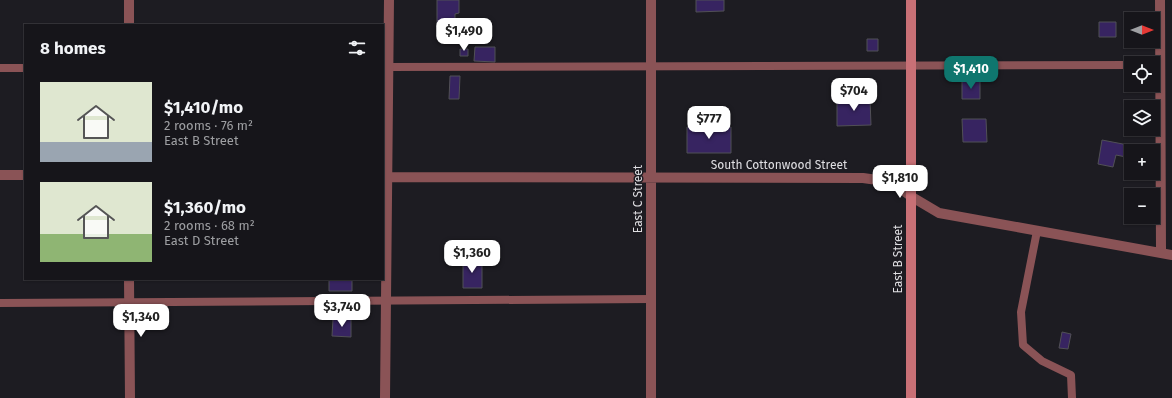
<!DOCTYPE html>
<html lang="en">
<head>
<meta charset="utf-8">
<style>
	body { margin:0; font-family:"Fira Sans",sans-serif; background:#1f1e23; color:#f1f3f6; height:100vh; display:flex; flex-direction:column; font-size:15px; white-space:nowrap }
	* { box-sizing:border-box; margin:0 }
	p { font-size:13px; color:#9e9fa2 }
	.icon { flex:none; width:22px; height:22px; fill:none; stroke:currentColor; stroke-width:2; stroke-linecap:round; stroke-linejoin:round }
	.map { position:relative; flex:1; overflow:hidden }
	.drawer { position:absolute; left:24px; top:24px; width:360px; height:256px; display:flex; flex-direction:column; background:#16151a; border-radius:0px; box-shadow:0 1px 3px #0004,0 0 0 1px #353439 }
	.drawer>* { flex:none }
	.needle { width:26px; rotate:90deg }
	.buttons { position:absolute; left:1124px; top:12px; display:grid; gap:8px }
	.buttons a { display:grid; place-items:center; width:36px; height:36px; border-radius:0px; background:#16151a; box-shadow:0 1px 3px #0004,0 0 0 1px #353439; font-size:20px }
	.price { position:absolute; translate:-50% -34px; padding:0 9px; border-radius:8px; background:#fff; color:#222; font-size:13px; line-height:26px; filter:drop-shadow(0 1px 2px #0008) }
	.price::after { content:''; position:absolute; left:50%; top:24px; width:12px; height:9px; margin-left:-6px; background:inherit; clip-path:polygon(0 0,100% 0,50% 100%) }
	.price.on { background:#0f766e; color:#fff }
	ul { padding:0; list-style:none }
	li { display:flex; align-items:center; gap:12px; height:100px; padding:0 16px }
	li span { display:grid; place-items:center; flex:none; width:112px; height:80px; border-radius:0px; color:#555 }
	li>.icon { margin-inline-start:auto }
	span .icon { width:48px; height:48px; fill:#fffc; stroke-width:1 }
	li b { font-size:17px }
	h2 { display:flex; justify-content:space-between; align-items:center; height:48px; padding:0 16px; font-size:17px }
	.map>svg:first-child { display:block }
</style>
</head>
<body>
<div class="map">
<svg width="1172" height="398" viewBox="0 0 1172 398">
	<rect width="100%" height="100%" fill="#1d1c22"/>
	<path fill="#372461" stroke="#515056" d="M437,0h22v13l-4,1v13h-18z
		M696,0h28v11l-28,1z
		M1099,22h17v15h-17z
		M867,39h11v12h-11z
		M475,47h20v15l-21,-1z
		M460,49h8v7h-8z
		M450,76h10l-1,23h-10z
		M962,80h18v19h-18z
		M837,99h33l1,26 -34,1z
		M962,119h24l1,23h-24z
		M687,127h44v26h-44z
		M1102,140l26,5 -2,12 -10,-2 -3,12 -15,-3z
		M463,260h19v28h-19z
		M329,279h23v12h-23z
		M333,319h18v18l-19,-1z
		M1062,332l9,2 -3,15 -9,-1z"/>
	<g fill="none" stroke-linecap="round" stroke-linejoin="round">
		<path stroke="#8a5356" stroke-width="8" d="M383,67l748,-2
			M0,68h25
			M1037,231l-16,81 2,33 19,16 29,14 1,23
			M0,303l651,-4"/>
		<path stroke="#8a5356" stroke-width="10" d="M129,0v25
			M651,0v398
			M1160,0l1,253
			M0,175h25
			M383,177l480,1 29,4 20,15 27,16 233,42
			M129,279l1,119
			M385,398l4,-398"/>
		<path stroke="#c87076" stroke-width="10" d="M911,398v-398"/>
	</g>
	<g text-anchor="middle" stroke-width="3" stroke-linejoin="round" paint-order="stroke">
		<g font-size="12" fill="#dfdee2" stroke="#1d1c22">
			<text x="779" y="169">South Cottonwood Street</text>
			<text transform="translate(638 199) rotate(-90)" y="4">East C Street</text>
			<text transform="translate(898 259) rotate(-90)" y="4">East B Street</text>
		</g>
	</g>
</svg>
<div class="buttons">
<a><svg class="needle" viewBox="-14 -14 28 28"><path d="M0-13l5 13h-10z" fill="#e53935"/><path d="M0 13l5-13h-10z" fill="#9e9fa2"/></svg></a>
<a><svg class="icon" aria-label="locate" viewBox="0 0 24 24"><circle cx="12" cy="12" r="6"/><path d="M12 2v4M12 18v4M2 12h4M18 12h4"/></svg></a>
<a><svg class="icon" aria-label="layers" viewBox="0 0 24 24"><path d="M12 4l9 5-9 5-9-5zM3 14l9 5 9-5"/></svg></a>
<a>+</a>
<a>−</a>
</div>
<b class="price" style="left:464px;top:52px">$1,490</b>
<b class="price on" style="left:971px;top:90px">$1,410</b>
<b class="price" style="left:854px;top:112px">$704</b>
<b class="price" style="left:709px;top:140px">$777</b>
<b class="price" style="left:900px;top:199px">$1,810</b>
<b class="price" style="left:472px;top:274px">$1,360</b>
<b class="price" style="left:342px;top:328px">$3,740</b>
<b class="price" style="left:141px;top:338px">$1,340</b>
<section class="drawer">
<h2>8 homes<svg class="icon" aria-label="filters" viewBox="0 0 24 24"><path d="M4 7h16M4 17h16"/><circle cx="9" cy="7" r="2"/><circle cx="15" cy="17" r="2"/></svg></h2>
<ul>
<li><span style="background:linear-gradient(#dfe7d0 75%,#9aa5b1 0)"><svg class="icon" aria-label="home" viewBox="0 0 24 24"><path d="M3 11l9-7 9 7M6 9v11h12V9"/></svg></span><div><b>$1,410/mo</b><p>2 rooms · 76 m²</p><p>East B Street</p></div></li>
<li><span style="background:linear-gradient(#dfe7d0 65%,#8fb573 0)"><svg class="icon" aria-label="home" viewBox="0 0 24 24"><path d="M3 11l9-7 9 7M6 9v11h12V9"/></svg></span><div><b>$1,360/mo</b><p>2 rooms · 68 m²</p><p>East D Street</p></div></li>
</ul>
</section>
</div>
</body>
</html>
